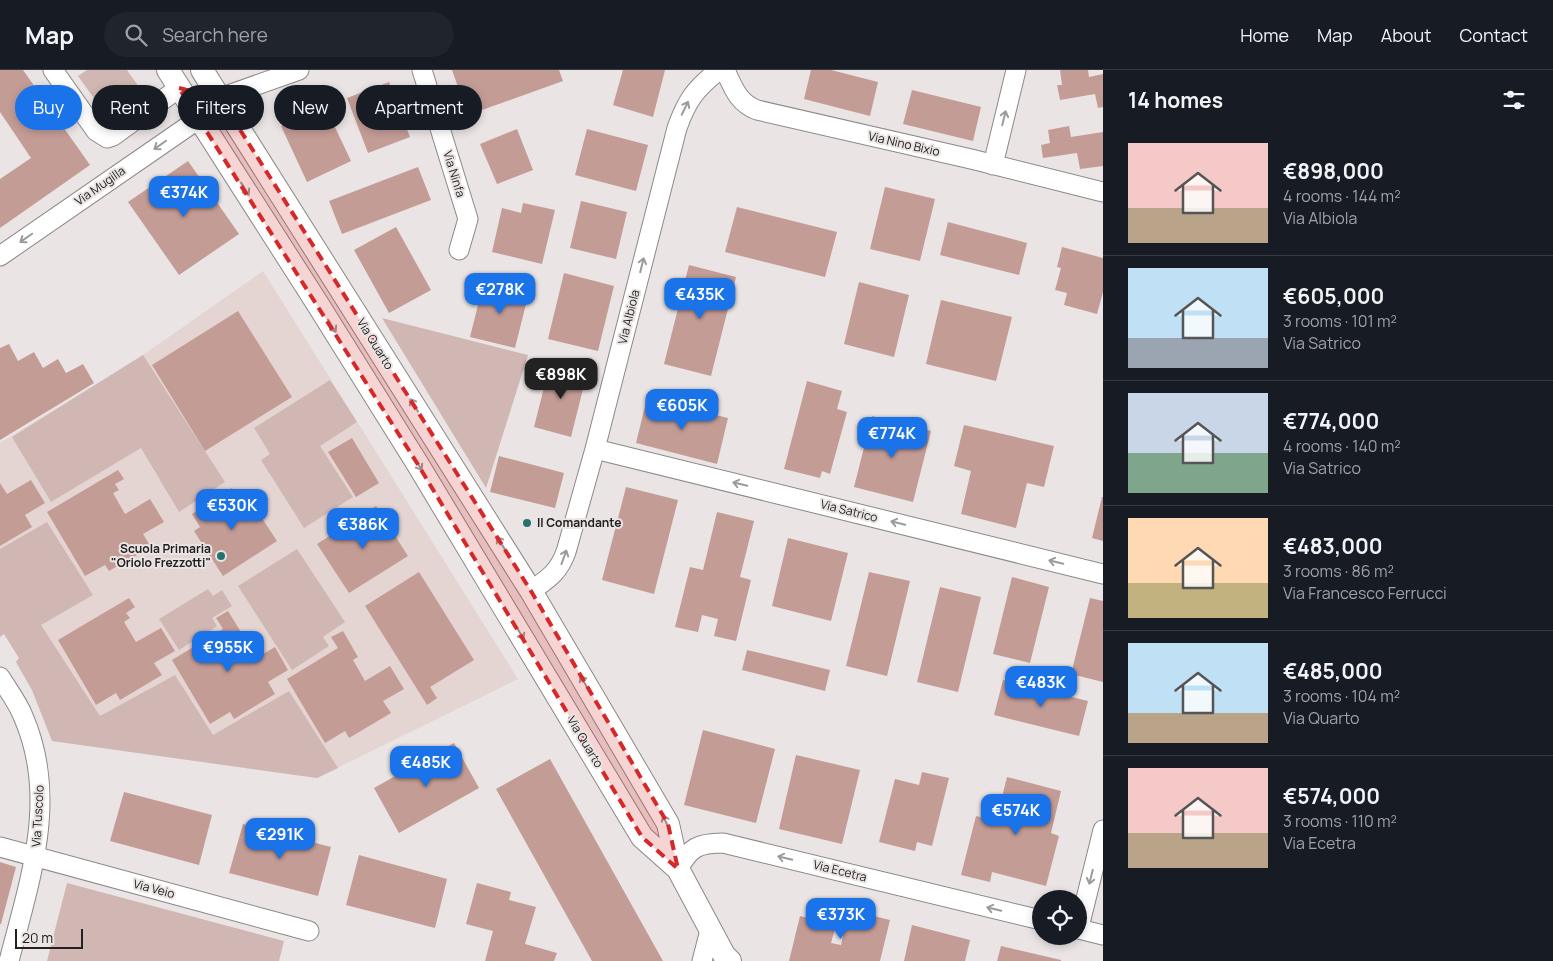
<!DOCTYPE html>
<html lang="en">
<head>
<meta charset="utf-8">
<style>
	body { margin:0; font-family:Manrope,sans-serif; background:#20242c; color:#f1f3f6; height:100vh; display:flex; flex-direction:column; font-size:19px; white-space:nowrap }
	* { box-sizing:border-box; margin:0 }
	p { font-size:16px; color:#9ea1a6 }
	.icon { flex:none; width:28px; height:28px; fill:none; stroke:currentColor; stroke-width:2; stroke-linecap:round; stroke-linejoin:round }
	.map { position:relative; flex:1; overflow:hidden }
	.panel { display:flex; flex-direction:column; background:#171b24; width:450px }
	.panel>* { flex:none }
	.top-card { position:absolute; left:15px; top:15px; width:475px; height:45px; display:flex; gap:10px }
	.controls { position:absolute; left:1032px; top:820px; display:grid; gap:10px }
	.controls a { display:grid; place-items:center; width:55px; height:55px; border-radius:50%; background:#171b24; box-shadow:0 2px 8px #0003; font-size:25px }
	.scale { position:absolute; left:15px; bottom:12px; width:68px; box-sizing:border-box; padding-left:5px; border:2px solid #222020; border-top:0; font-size:14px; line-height:18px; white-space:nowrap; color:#222020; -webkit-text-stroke:4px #eae4e4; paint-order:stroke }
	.price { position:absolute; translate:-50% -42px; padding:0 11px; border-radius:10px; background:#1a73e8; color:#fff; font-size:16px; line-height:32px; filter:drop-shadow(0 1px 2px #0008) }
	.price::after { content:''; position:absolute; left:50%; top:30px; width:15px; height:11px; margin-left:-8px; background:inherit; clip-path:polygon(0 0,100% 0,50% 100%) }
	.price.active { background:#222; color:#fff }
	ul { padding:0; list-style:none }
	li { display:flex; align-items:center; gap:15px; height:125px; padding:0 25px }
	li+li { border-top:1px solid #363941 }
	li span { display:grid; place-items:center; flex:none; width:140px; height:100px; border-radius:0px; color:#555 }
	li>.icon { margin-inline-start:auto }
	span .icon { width:60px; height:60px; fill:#fffc; stroke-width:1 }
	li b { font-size:21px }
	h2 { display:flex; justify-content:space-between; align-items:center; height:60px; padding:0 25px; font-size:21px }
	.pill { padding:0 18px; border-radius:22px; background:#171b24; box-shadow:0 2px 8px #0003; font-size:18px; line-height:45px }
	.pill.active { background:#1a73e8; color:#fff }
	header { display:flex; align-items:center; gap:30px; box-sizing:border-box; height:70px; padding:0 25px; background:#171b24; border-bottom:1px solid #363941 }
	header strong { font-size:24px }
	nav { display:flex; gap:28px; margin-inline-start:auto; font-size:18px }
	.search { width:350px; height:45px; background:#20242c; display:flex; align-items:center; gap:12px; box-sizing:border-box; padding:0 18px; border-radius:28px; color:#9ea1a6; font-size:19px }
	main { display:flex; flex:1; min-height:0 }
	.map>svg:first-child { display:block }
</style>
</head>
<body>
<header>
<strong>Map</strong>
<div class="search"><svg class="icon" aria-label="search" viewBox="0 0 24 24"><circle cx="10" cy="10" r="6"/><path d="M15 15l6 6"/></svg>Search here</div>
<nav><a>Home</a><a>Map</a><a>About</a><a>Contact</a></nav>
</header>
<main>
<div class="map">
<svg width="1103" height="891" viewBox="0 0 1103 891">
	<rect width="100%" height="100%" fill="#eae4e4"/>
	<path fill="#e4d5d3" d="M263,201l255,408 -201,99 -265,-37 -20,-51 -16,-28 3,-4 -15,-24 -4,3v-194l143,-88z"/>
	<path fill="#d1b7b3" d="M87,0h40l14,20 -36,24 -27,-38z
		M382,248l146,37 -42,133z
		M143,285l82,127 -46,30 -38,-64 -90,54 -39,-65z
		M330,310l27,42 -37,24 33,51 -49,31 -43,-68 9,-6 -16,-26z
		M47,452l46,73 -52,30 59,91 75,-41 38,60 76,-44 49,77 -21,10 -265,-37 -20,-51 -16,-28 3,-4 -15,-24 -4,3v-88z
		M297,479l48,73 -22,15 6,9 -37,24 -54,-84z
		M208,519l5,7 9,-6 10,16 -20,12 5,8 -38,24 -20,-31z
		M67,813l217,58 -5,20h-232z"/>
	<path fill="#c49c96" d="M0,0h23l67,95 -90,63v-49l31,-21 -31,-46z
		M452,0h107l4,11 -95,34z
		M623,0h42l-12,47 -40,-12z
		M811,0h20l47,12 -8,34 -66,-17z
		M1060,0h28l1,7 14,-3v33l-5,1 -3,-14 -35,6 -3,-15h5z
		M389,12l21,55 -42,16 -21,-55z
		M912,20l69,17 -8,34 -70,-17z
		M325,36l26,55 -44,21 -26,-56z
		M1069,56l2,11 32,-5v34l-23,3 -3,-16 -34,5 -2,-13 9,-2 -2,-13z
		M517,59l16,41 -36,14 -17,-40z
		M587,59l61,16 -12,46 -61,-16z
		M188,91l51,73 -60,41 -51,-73z
		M418,97l13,33 -89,34 -13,-33z
		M885,117l50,12 -15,62 -50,-12z
		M581,131l46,11 -11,47 -46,-11z
		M523,133l32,7 -13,54 -50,-12 10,-44 19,5z
		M737,137l100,25 -12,45 -100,-25z
		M948,152l79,21 -8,32 -79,-20z
		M396,157l35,63 -42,23 -35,-63z
		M1062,177l41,11v34l-6,22 -33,-9 3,-12 -12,-3 6,-22 -4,-1z
		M689,195l47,12 -25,99 -47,-12z
		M564,203l50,13 -16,65 -50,-12z
		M484,211l45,11 -14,56 -45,-11z
		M859,212l50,13 -15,62 -50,-13z
		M941,230l71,17 -16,64 -70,-17z
		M238,241l54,86 -87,54 -53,-86z
		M9,274l9,17 16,-9 9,16 15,-9 8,14 17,-9 11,19 -94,57v-92z
		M550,294l37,9 -16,64 -37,-10z
		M807,311l35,10 -5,18 10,3 -17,62 -8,-3 -2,7 -36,-9z
		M647,328l81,20 -11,46 -81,-21z
		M872,346l59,15 -18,71 -59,-15z
		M964,355l90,21 -10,41 -17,-4 -11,45 -55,-14 10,-43 -17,-5z
		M352,368l27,45 -23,14 -28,-45z
		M499,386l65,17 -9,35 -65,-16z
		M118,400l6,9 -9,5 4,6 -6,3 12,21 25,-15 14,23 -21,12 8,13 -42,24 -4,-6 -20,11 -38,-64z
		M31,410l14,23 -20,12 7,12 -32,19v-63l7,11z
		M626,417l52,13 -24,94 -52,-14z
		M232,418l9,13 7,-4 29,44 -54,35 -29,-45 6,-4 -8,-13z
		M1102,427h1v44l-11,-3z
		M376,436l32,50 -59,37 -32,-49z
		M717,442l37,9 -14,56 11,3 -15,61 -22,-5 4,-17 -16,-4 -4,17 -23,-5 15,-60 13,3z
		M788,468l60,15 -17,68 -59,-15z
		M419,502l55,88 -44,27 7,11 -10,7 -62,-99z
		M869,502l41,9 -23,95 -41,-10z
		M1012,507l37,10 -19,76 -37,-9z
		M940,517l41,10 -23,95 -41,-10z
		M129,528l6,9 -9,6 4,5 -6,4 12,20 25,-14 14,23 -21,12 8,12 -42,25 -4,-7 -20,12 -38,-65z
		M1090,528l13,3v81l-32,-8z
		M228,541l16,26 -6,4 13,20 24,-14 13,23 -20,12 7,12 -41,25 -4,-7 -20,12 -38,-64 51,-31 -7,-11z
		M343,561l15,26 -5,3 12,21 25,-15 14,23 -21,12 8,12 -42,25 -4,-7 -20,12 -38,-64 51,-31 -7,-11z
		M747,580l83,20 -5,21 -83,-21z
		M1003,610l85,21 -9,35 -85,-21z
		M703,660l72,19 -19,74 -72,-18z
		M454,673l25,45 -80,45 -25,-45z
		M796,685l64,15 -18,74 -63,-15z
		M550,689l113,202h-71l-96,-172z
		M922,702l27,6 -17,68 -15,-4 -2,9 -36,-9 16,-63 24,6z
		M1007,707l54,14 -10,42 8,3 -13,50 -54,-14 -2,10 -29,-7 15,-59 20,5z
		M124,722l88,23 -13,50 -89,-24z
		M243,754l88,23 -13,49 -89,-23z
		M359,785l88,24 -12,49 -89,-23z
		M0,792l16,5 -15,57h-1z
		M477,813l34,9 -2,8 27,7 -11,37 32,9 -3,8h-69l8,-30 -27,-7z
		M849,840l41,10 -10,41h-91l11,-45 36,9 -5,18 10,2z
		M912,855l58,15 -5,21h-61z
		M1001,876l60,14v1h-64z"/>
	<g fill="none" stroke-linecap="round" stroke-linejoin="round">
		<g stroke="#8d8888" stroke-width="21">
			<path id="minor" d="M53,0l43,61 11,7 6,-2 66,-48
				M422,0l46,149 -9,31
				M725,0c8,17 13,33 32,40l214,49 132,33
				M220,28l79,-28
				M993,95l23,-95
				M0,186l200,-138
				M595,379l508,125
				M531,521c18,-13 27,-18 35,-39l29,-103 82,-321c10,-28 18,-39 42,-58
				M0,607c8,13 18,26 23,39 36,82 7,163 -14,245
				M0,777l309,84
				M678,799c12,-21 19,-26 45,-26l318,77
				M1079,857l24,-97
				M1079,859l24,6
				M702,891l8,-31"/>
		</g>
		<g stroke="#8d8888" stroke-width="24">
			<path id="tertiary" d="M168,0l149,233 100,160 225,374 36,32
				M202,0l329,521 137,233 10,45 46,86 6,6"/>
		</g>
		<use href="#minor" stroke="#fff" stroke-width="19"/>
		<use href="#tertiary" stroke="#fff" stroke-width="22"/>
	</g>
	<defs><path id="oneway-shaft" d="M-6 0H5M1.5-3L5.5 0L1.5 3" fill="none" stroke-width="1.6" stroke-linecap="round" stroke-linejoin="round" transform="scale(1.25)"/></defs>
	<g stroke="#9c9b9b">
		<use href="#oneway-shaft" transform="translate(685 38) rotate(-64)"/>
		<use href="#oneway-shaft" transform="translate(1004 48) rotate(-76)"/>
		<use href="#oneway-shaft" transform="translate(160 75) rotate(145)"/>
		<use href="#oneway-shaft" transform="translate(245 119) rotate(58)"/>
		<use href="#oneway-shaft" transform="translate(26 168) rotate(145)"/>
		<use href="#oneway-shaft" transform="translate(642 195) rotate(-76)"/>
		<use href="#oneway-shaft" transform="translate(332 256) rotate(58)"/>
		<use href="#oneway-shaft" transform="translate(414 335) rotate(-122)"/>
		<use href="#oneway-shaft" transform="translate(418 394) rotate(59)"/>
		<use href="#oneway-shaft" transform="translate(740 414) rotate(-166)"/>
		<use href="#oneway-shaft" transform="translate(898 453) rotate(-166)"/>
		<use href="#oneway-shaft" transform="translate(501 473) rotate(-122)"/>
		<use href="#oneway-shaft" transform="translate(564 487) rotate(-70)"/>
		<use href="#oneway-shaft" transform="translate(1056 492) rotate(-166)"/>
		<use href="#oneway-shaft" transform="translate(520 563) rotate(59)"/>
		<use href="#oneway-shaft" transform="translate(584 612) rotate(-120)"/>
		<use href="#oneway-shaft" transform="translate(666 752) rotate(-114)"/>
		<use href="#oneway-shaft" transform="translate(785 788) rotate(-166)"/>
		<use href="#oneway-shaft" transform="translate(1091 807) rotate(104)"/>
		<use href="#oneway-shaft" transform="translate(994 839) rotate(-166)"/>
	</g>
	<path fill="#d62828" fill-opacity="0.2" stroke="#d62828" stroke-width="4" stroke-dasharray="10 6" stroke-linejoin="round" d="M179,18l41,10 311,493 137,233 10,45 -36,-32 -225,-374z"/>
	<g fill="#28726d" stroke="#eae4e4" stroke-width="2">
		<circle cx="527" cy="453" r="5"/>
		<circle cx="221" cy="486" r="5"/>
	</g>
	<g text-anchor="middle" stroke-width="4" stroke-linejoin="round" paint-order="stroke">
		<g font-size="12" fill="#222020" stroke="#eae4e4">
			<text transform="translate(904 74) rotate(13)" y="4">Via Nino Bixio</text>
			<text transform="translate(454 104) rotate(73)" y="4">Via Ninfa</text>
			<text transform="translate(100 116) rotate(-35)" y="4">Via Mugilla</text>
			<text transform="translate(629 247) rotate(-76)" y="4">Via Albiola</text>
			<text transform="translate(375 274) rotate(58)" y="4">Via Quarto</text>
			<text transform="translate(849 441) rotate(14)" y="4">Via Satrico</text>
			<text transform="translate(585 672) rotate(59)" y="4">Via Quarto</text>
			<text transform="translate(38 746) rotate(-87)" y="4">Via Tuscolo</text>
			<text transform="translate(840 801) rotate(14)" y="4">Via Ecetra</text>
			<text transform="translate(154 819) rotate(15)" y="4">Via Veio</text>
		</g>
		<g font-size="12" font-weight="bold" fill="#222020" stroke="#eae4e4" text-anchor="start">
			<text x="537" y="457">Il Comandante</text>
			<text x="211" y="483" text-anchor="end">Scuola Primaria<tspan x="211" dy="14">"Oriolo Frezzotti"</tspan></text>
		</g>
	</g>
</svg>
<div class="controls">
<a><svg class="icon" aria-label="locate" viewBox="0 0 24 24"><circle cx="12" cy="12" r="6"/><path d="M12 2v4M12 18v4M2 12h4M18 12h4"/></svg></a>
</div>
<div class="scale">20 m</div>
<b class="price" style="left:184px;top:148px">€374K</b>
<b class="price" style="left:500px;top:245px">€278K</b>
<b class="price" style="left:700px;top:250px">€435K</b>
<b class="price active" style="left:561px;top:330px">€898K</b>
<b class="price" style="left:682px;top:361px">€605K</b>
<b class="price" style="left:892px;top:389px">€774K</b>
<b class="price" style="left:232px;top:461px">€530K</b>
<b class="price" style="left:363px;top:480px">€386K</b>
<b class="price" style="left:228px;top:603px">€955K</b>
<b class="price" style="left:1041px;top:638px">€483K</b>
<b class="price" style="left:426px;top:718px">€485K</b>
<b class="price" style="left:1016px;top:766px">€574K</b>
<b class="price" style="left:280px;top:790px">€291K</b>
<b class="price" style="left:841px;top:870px">€373K</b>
<div class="top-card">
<a class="pill active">Buy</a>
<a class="pill">Rent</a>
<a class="pill">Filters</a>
<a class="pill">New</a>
<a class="pill">Apartment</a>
</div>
</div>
<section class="panel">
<h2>14 homes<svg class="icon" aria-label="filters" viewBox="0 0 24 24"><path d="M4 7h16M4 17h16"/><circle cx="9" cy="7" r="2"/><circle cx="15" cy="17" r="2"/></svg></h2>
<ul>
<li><span style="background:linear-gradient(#f6c9c9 65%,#b9a48a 0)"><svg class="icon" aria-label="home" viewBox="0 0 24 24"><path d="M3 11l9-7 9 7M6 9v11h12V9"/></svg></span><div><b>€898,000</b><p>4 rooms · 144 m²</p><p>Via Albiola</p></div></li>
<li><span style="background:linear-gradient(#bfe0f5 70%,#9aa5b1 0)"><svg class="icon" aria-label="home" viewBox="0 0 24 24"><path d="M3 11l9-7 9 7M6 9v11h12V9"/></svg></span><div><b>€605,000</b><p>3 rooms · 101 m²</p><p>Via Satrico</p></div></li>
<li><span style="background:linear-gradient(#c9d6e8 60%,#7fa58c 0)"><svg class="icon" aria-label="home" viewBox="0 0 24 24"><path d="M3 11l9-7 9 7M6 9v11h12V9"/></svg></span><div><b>€774,000</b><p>4 rooms · 140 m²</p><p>Via Satrico</p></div></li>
<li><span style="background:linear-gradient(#ffd9b3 65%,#c2b280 0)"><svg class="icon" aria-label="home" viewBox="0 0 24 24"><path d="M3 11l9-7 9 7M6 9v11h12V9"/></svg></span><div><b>€483,000</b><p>3 rooms · 86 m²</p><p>Via Francesco Ferrucci</p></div></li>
<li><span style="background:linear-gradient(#bfe0f5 70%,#b9a48a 0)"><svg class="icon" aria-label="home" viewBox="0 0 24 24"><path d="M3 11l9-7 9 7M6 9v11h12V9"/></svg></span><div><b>€485,000</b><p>3 rooms · 104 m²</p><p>Via Quarto</p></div></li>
<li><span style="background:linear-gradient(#f6c9c9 65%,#b9a48a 0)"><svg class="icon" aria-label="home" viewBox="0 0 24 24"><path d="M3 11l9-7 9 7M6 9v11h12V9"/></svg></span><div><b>€574,000</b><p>3 rooms · 110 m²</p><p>Via Ecetra</p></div></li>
</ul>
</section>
</main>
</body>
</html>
